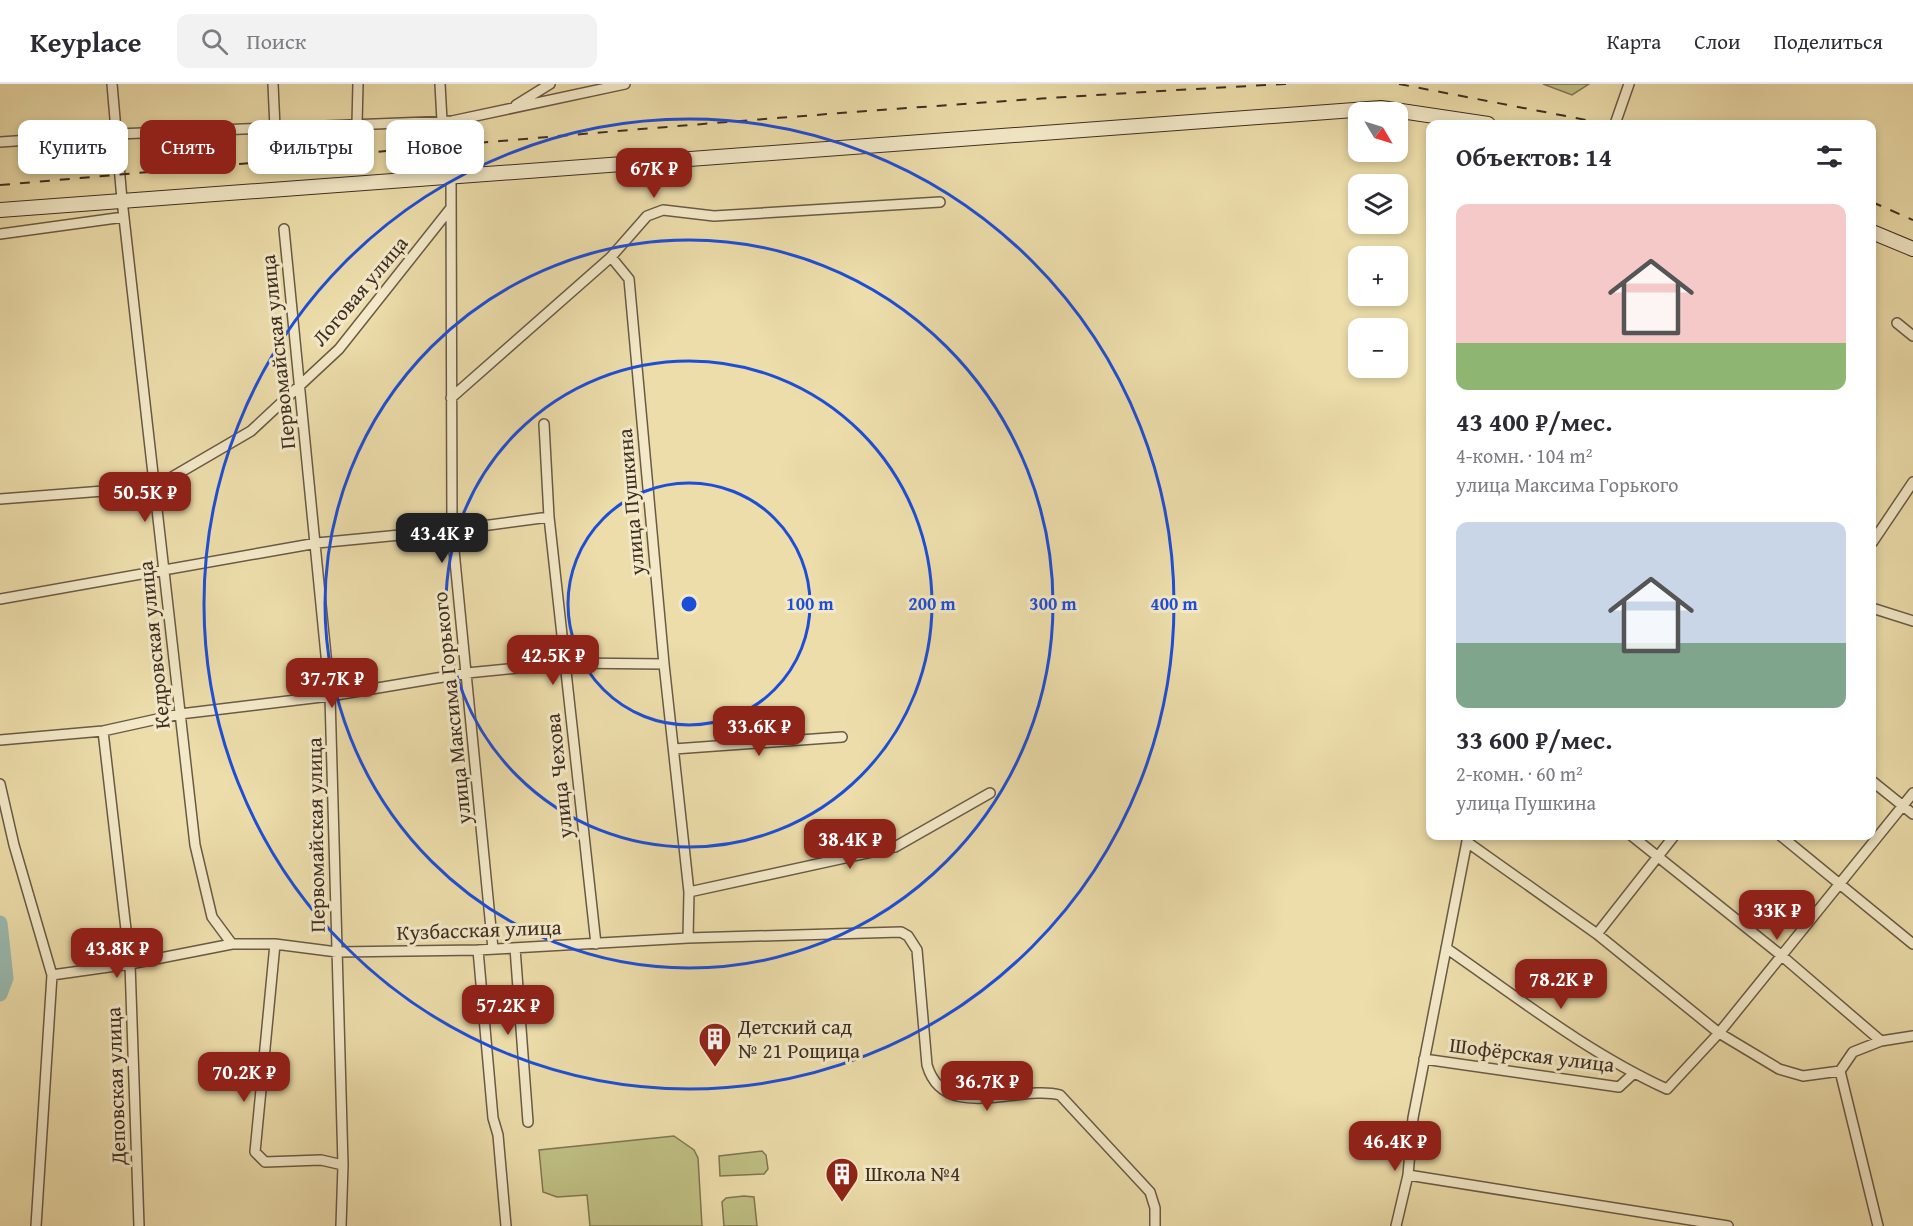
<!DOCTYPE html>
<html lang="ru">
<head>
<meta charset="utf-8">
<style>
	body { margin:0; font-family:"Gentium Book Plus",serif; background:#f2f2f3; color:#2b2b33; height:100vh; display:flex; flex-direction:column; font-size:22px; white-space:nowrap }
	* { box-sizing:border-box; margin:0 }
	p { font-size:20px; color:#7c7c81 }
	.icon { flex:none; width:33px; height:33px; fill:none; stroke:currentColor; stroke-width:2; stroke-linecap:round; stroke-linejoin:round }
	.map { position:relative; flex:1; overflow:hidden }
	.panel { position:absolute; left:1426px; top:36px; width:450px; height:720px; display:flex; flex-direction:column; background:#fff; border-radius:12px; box-shadow:0 3px 9px #0003 }
	.panel>* { flex:none }
	.top-card { position:absolute; left:18px; top:36px; width:570px; height:54px; display:flex; gap:12px }
	.needle { width:39px; rotate:128deg }
	.controls { position:absolute; left:1348px; top:18px; display:grid; gap:12px }
	.controls a { display:grid; place-items:center; width:60px; height:60px; border-radius:12px; background:#fff; box-shadow:0 3px 9px #0003; font-size:30px }
	.price { position:absolute; translate:-50% -51px; padding:0 14px; border-radius:12px; background:#8f2418; color:#fff; font-size:20px; line-height:39px; filter:drop-shadow(0 2px 3px #0008) }
	.price::after { content:''; position:absolute; left:50%; top:36px; width:18px; height:14px; margin-left:-9px; background:inherit; clip-path:polygon(0 0,100% 0,50% 100%) }
	.price.current { background:#222; color:#fff }
	ul { padding:0; list-style:none }
	li { display:grid; align-content:center; gap:12px; height:318px; padding:0 30px }
	li span { display:grid; place-items:center; height:186px; border-radius:12px; color:#555 }
	li>.icon { margin-inline-start:auto }
	span .icon { width:108px; height:108px; fill:#fffc; stroke-width:1 }
	li b { font-size:26px }
	h2 { display:flex; justify-content:space-between; align-items:center; height:72px; padding:0 30px; font-size:26px }
	.tag { padding:0 21px; border-radius:12px; background:#fff; box-shadow:0 3px 9px #0003; font-size:21px; line-height:54px }
	.tag.current { background:#8f2418; color:#fff }
	header { display:flex; align-items:center; gap:36px; box-sizing:border-box; height:84px; padding:0 30px; background:#fff; border-bottom:2px solid #e1e1e2 }
	header strong { font-size:28px }
	nav { display:flex; gap:33px; margin-inline-start:auto; font-size:21px }
	.search { width:420px; height:54px; background:#f2f2f3; display:flex; align-items:center; gap:15px; box-sizing:border-box; padding:0 21px; border-radius:12px; color:#7c7c81; font-size:22px }
	.map>svg:first-child { display:block }
</style>
</head>
<body>
<header>
<strong>Keyplace</strong>
<div class="search"><svg class="icon" aria-label="search" viewBox="0 0 24 24"><circle cx="10" cy="10" r="6"/><path d="M15 15l6 6"/></svg>Поиск</div>
<nav><a>Карта</a><a>Слои</a><a>Поделиться</a></nav>
</header>
<div class="map">
<svg width="1913" height="1142" viewBox="0 0 1913 1142">
	<rect width="100%" height="100%" fill="#ecddaa"/>
	<filter id="stains"><feTurbulence type="fractalNoise" baseFrequency=".00333" numOctaves="4"/><feColorMatrix values="0 0 0 0 .2 0 0 0 0 .09 0 0 0 0 .02 0 0 0 .5 -.17"/></filter>
	<radialGradient id="worn" r=".72"><stop offset=".6" stop-color="#630" stop-opacity="0"/><stop offset="1" stop-color="#630" stop-opacity=".3"/></radialGradient>
	<path fill="#bfbf83" stroke="#7f7653" stroke-width="1.5" d="M1543,0h46l-17,11z
		M674,1052l20,14 4,8 4,68h-112l-3,-31 -30,2 -14,-5 -4,-42z
		M762,1067l4,4 2,14 -4,5 -44,2 -1,-20z
		M744,1112l10,1 3,29h-33l-2,-24 4,-4z"/>
	<g fill="none" stroke-linecap="round" stroke-linejoin="round">
		<path stroke="#9abab1" stroke-width="15" d="M0,839l6,55 -6,16"/>
		<g stroke="#6a5a45" stroke-width="12">
			<path id="street" d="M112,0l10,116 73,645 17,72 20,27
				M273,0l2,44
				M440,0l2,37
				M516,21l34,-21
				M357,40l1,-40
				M1615,40l14,-40
				M0,58l117,-8 335,-13 173,-37
				M451,92l1,354 41,419
				M284,145l46,467 13,469 -2,61
				M0,150l124,-17
				M611,173l18,22 35,385 25,228 -1,46
				M1897,239l16,13
				M451,314l160,-141 36,-41 16,-6 51,6 226,-14
				M544,340l5,93 47,427
				M0,415l155,-12 96,-56 88,-82 111,-140
				M1872,459l41,-61
				M0,515l317,-56 135,-13 97,-13
				M1872,524l41,13
				M103,647l27,233 9,262
				M0,656l103,-9 77,-17 150,-18 137,-23 101,-10 96,1
				M674,665l168,-12
				M1872,697l41,33
				M0,700l14,61 38,130 -16,251
				M1468,752l-55,282 -5,57 320,51
				M1632,752l150,120 99,85
				M1781,752l132,108
				M1467,758l130,92 122,99 60,36 24,7 37,-5
				M689,808l206,-45 95,-54
				M1597,850l77,-98
				M275,860l-20,208 10,10 56,-2 22,5
				M515,864l13,174
				M1446,864c71,49 142,105 221,141l52,-56 194,-240
				M478,866l15,168 5,17 8,91
				M52,891l78,-11 102,-20h43l62,8 141,-2 210,-12 213,-6 7,4 9,14 10,115c17,59 92,19 133,30l90,97 5,16v18
				M1424,975l195,28 14,-13
				M1840,987l38,155
				M1840,987l13,-19 28,-11 32,-5
				M1396,1142l12,-51"/>
		</g>
		<g stroke="#3f2e23" stroke-width="16">
			<path id="secondary" d="M0,126l1381,-102 107,16
				M1872,148l41,17"/>
		</g>
		<use href="#street" stroke="#f3e9c8" stroke-width="9"/>
		<use href="#secondary" stroke="#f3e9c8" stroke-width="14"/>
		<path stroke="#3f2e23" stroke-width="2" stroke-dasharray="10 10" stroke-linecap="butt" d="M1399,0l208,40
			M0,101c429,-37 858,-79 1287,-101
			M1872,118l41,18"/>
	</g>
	<g fill="none" stroke="#1d4ed8" stroke-width="3">
		<circle cx="689" cy="520" r="121"/>
		<circle cx="689" cy="520" r="243"/>
		<circle cx="689" cy="520" r="364"/>
		<circle cx="689" cy="520" r="485"/>
	</g>
	<defs>
		<g id="building-pin" transform="scale(1.725)"><path d="M0 17L-7.5 6A9.5 9.5 0 1 1 7.5 6Z" fill="#8f2418" stroke="#f3e9c8"/><path d="M-4-6H4V6H1V3H-1V6H-4ZM-2.5-4.3h1.7v1.8h-1.7ZM.8-4.3h1.7v1.8H.8ZM-2.5-1h1.7V.8h-1.7ZM.8-1h1.7V.8H.8Z" fill="#fff"/></g>
	</defs>
	<g fill-rule="evenodd">
		<use href="#building-pin" x="715" y="955"/>
		<use href="#building-pin" x="842" y="1090"/>
	</g>
	<g text-anchor="middle" stroke-width="6" stroke-linejoin="round" paint-order="stroke">
		<g font-size="21" fill="#3f2e23" stroke="#f3e9c8">
			<text transform="translate(360 207) rotate(-50)" y="7">Логовая улица</text>
			<text transform="translate(278 268) rotate(-96)" y="7">Первомайская улица</text>
			<text transform="translate(631 418) rotate(-95)" y="7">улица Пушкина</text>
			<text transform="translate(154 561) rotate(-96)" y="7">Кедровская улица</text>
			<text transform="translate(452 624) rotate(-96)" y="7">улица Максима Горького</text>
			<text transform="translate(559 692) rotate(-96)" y="7">улица Чехова</text>
			<text transform="translate(316 751) rotate(-91)" y="7">Первомайская улица</text>
			<text transform="translate(479 846) rotate(-2)" y="7">Кузбасская улица</text>
			<text transform="translate(1532 971) rotate(7)" y="7">Шофёрская улица</text>
			<text transform="translate(116 1002) rotate(-92)" y="7">Деповская улица</text>
		</g>
		<g font-size="21" fill="#3f2e23" stroke="#f3e9c8" text-anchor="start">
			<text x="738" y="950">Детский сад<tspan x="738" dy="24">№ 21 Рощица</tspan></text>
			<text x="865" y="1097">Школа №4</text>
		</g>
	</g>
	<circle cx="689" cy="520" r="9" fill="#1d4ed8" stroke="#f3e9c8" stroke-width="3"/>
	<g font-size="18" text-anchor="middle" font-weight="bold" fill="#1d4ed8" stroke="#f3e9c8" stroke-width="6" stroke-linejoin="round" paint-order="stroke">
		<text x="810" y="526">100 m</text>
		<text x="932" y="526">200 m</text>
		<text x="1053" y="526">300 m</text>
		<text x="1174" y="526">400 m</text>
	</g>
	<rect width="100%" height="100%" filter="url(#stains)"/>
	<rect width="100%" height="100%" fill="url(#worn)"/>
</svg>
<div class="controls">
<a><svg class="needle" viewBox="-14 -14 28 28"><path d="M0-13l5 13h-10z" fill="#e53935"/><path d="M0 13l5-13h-10z" fill="#7c7c81"/></svg></a>
<a><svg class="icon" aria-label="layers" viewBox="0 0 24 24"><path d="M12 4l9 5-9 5-9-5zM3 14l9 5 9-5"/></svg></a>
<a>+</a>
<a>−</a>
</div>
<b class="price" style="left:654px;top:115px">67K ₽</b>
<b class="price" style="left:145px;top:439px">50.5K ₽</b>
<b class="price current" style="left:442px;top:480px">43.4K ₽</b>
<b class="price" style="left:553px;top:602px">42.5K ₽</b>
<b class="price" style="left:332px;top:625px">37.7K ₽</b>
<b class="price" style="left:759px;top:673px">33.6K ₽</b>
<b class="price" style="left:850px;top:786px">38.4K ₽</b>
<b class="price" style="left:1777px;top:857px">33K ₽</b>
<b class="price" style="left:117px;top:895px">43.8K ₽</b>
<b class="price" style="left:1561px;top:926px">78.2K ₽</b>
<b class="price" style="left:508px;top:952px">57.2K ₽</b>
<b class="price" style="left:244px;top:1019px">70.2K ₽</b>
<b class="price" style="left:987px;top:1028px">36.7K ₽</b>
<b class="price" style="left:1395px;top:1088px">46.4K ₽</b>
<div class="top-card">
<a class="tag">Купить</a>
<a class="tag current">Снять</a>
<a class="tag">Фильтры</a>
<a class="tag">Новое</a>
</div>
<section class="panel">
<h2>Объектов: 14<svg class="icon" aria-label="filters" viewBox="0 0 24 24"><path d="M4 7h16M4 17h16"/><circle cx="9" cy="7" r="2"/><circle cx="15" cy="17" r="2"/></svg></h2>
<ul>
<li><span style="background:linear-gradient(#f6c9c9 75%,#8fb573 0)"><svg class="icon" aria-label="home" viewBox="0 0 24 24"><path d="M3 11l9-7 9 7M6 9v11h12V9"/></svg></span><div><b>43 400 ₽/мес.</b><p>4-комн. · 104 m²</p><p>улица Максима Горького</p></div></li>
<li><span style="background:linear-gradient(#c9d6e8 65%,#7fa58c 0)"><svg class="icon" aria-label="home" viewBox="0 0 24 24"><path d="M3 11l9-7 9 7M6 9v11h12V9"/></svg></span><div><b>33 600 ₽/мес.</b><p>2-комн. · 60 m²</p><p>улица Пушкина</p></div></li>
</ul>
</section>
</div>
</body>
</html>
